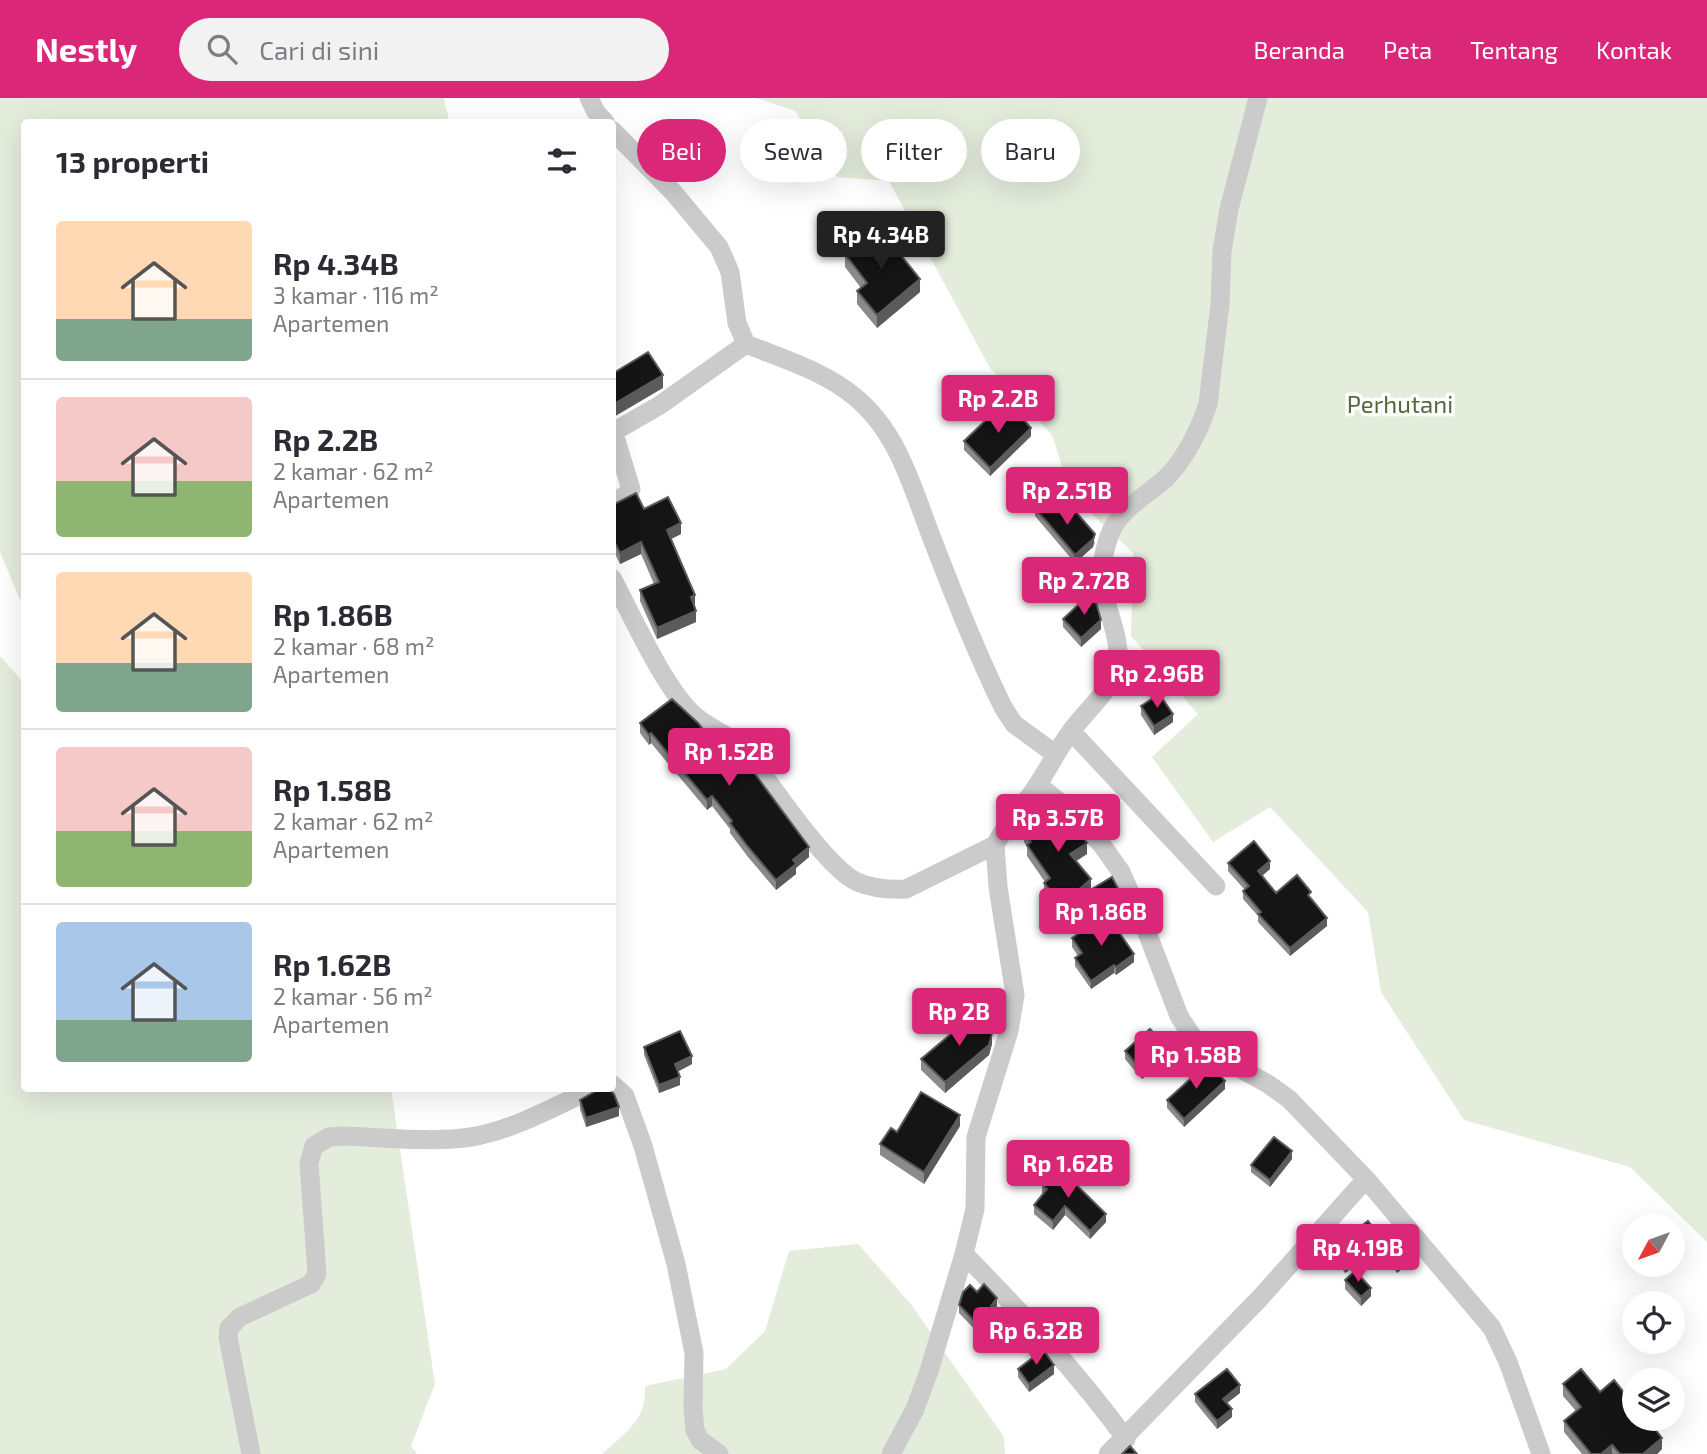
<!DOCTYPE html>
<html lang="id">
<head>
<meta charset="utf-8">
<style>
	body { margin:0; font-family:"Exo 2",sans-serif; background:#f2f2f3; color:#2b2b33; height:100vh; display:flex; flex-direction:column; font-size:26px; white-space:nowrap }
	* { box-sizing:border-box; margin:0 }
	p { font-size:23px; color:#7c7c81 }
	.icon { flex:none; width:38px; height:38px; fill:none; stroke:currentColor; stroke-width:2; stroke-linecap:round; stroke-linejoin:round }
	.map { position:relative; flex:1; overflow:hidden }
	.sheet { position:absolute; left:21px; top:21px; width:595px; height:973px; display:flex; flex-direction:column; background:#fff; border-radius:7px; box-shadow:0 7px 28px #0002 }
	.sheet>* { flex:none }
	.top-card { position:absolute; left:637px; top:21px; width:665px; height:63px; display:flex; gap:14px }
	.needle { width:46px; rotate:229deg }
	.controls { position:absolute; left:1622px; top:1116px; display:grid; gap:14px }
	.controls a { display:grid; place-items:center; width:63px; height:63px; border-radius:50%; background:#fff; box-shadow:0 7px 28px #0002; font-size:35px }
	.price { position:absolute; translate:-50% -60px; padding:0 16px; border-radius:7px; background:#db2777; color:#fff; font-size:23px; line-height:46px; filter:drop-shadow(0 2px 4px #0008) }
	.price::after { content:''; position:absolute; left:50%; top:42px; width:21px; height:16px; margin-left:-10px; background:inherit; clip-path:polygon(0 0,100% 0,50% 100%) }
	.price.current { background:#222; color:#fff }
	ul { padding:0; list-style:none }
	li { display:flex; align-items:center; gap:21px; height:175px; padding:0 35px }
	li+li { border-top:2px solid #e1e1e2 }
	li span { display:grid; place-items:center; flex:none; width:196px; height:140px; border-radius:7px; color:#555 }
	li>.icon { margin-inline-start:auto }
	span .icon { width:84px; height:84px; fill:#fffc; stroke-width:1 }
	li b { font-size:30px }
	h2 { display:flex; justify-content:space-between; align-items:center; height:84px; padding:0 35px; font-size:30px }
	.tag { padding:0 24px; border-radius:32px; background:#fff; box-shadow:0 7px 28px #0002; font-size:24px; line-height:63px }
	.tag.current { background:#db2777; color:#fff }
	header { display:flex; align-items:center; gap:42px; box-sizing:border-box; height:98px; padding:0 35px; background:#db2777; color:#fff }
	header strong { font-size:33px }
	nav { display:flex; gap:38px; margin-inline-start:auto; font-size:24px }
	.search { width:490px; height:63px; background:#f2f2f3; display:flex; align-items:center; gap:18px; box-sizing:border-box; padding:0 24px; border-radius:38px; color:#7c7c81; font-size:26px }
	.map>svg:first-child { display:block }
</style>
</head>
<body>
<header>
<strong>Nestly</strong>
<div class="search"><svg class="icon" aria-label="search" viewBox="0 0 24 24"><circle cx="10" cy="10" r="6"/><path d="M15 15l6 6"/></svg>Cari di sini</div>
<nav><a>Beranda</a><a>Peta</a><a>Tentang</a><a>Kontak</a></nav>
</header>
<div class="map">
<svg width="1707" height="1356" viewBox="0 0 1707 1356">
	<rect width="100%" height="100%" fill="#fff"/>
	<path fill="#e4ecdc" d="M0,0h444l5,22 -1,2h-424v481l-5,-5 -19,-46z
		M756,0h951v1144l-77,-75 -166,-47 -83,-128 -13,-80 -98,-105 -57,35 -61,-85 46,-43 -67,-78 2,-83 -62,-59 -19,-59 -62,-67 -101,-187 -52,-4 -42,-66z
		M0,558l24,27v405l367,1 44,295 -24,62 6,8h-417z
		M858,1146l52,59 94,134 1,17h-403c23,-21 45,-34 43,-68l81,-17 39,-38 24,-80z"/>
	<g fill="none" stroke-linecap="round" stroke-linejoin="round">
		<path stroke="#cbcbcb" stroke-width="19" d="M589,0l7,14 9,10
			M612,32l61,62 46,55 11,25 7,51 9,21c37,15 78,27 109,53 43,35 57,90 76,139 22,57 45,116 72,171l11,17 41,30
			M612,406l18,-12 1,-3 -16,-52v-6l45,-26 86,-61
			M612,480c20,37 52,111 83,138 15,13 34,19 49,32 24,32 81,119 113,134 15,6 33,8 49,7l89,-44
			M1071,633l145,155
			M1038,687l30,24 34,36 19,27 22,50 36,94 13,20 14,14 62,34 21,15 77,80 126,149 16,34 33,92
			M612,986l13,12 18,50 33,118 18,89 -1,55 2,22 5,10 19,14
			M964,1156c57,58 113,118 162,185
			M251,1356l-23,-117 1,-9 11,-11 71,-33 6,-10 -8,-111 5,-17 15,-9 13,-1c40,1 92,7 129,1 43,-7 84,-31 124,-49
			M891,1356l24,-45 14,-38 35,-117 11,-45 1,-72 33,-106 6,-36 -17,-108 -3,-42c12,-22 30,-40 43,-61 12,-18 21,-37 34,-54 14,-19 37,-38 44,-60 8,-23 -8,-57 -13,-79 -4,-16 1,-42 7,-57 9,-25 38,-39 56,-56 19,-19 34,-49 42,-74l12,-100 2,-53 7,-42 29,-111
			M1108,1356l152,-156 106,-119"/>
	</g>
	<path fill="#8a8a8a" d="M845,156l75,38 -43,36 -20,-24v-13l4,-3 -16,-21z
		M1031,338l-41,40 -26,-26v-9z
		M612,407l32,4 37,25 -10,5 24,67 1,16 -39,17 -17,-38v-11l14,-6 -13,-30 -21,10 -8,-16z
		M1035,410l60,34 -2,5 -18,16 -40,-47z
		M1063,521l38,10 -20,18 -18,-20z
		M1141,608l32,16 -19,13 -13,-20z
		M640,625l82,31 87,103 -13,11v6l-20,16 -28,-33 -18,-24v-4l-18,-23 -5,4 -56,-67 -2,2 -9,-12z
		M1024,733l63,23 -11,7 15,28 -29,26 -18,-21v-11l1,-1 -18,-26v-9l-3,-5z
		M1228,765l42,6 -8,7 14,17 35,6 16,27 -37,30 -32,-34v-6l-15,-17v-8l2,-1 -17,-19z
		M1092,791l32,19 -15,10 25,44 -18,13 -2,-2 -23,16 -16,-23v-8l3,-2 -6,-9v-9l32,-21 -12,-19z
		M992,946l-3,11 -44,38 -24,-23v-11z
		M644,949l48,17 -15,8 3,13 -21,8 -15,-38z
		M1125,953l42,6 -25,22 -17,-20z
		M1225,991l-41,38 -17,-19v-8z
		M580,1002l39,16 -33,11 -6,-18z
		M960,1028l-36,58 -44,-29v-11l17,-12z
		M1292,1061l-22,28 -19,-15v-7z
		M1042,1086l64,38 -16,17 -25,-24 -12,15 -19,-16v-9l9,-11 -1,-1z
		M1382,1145l32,16 -17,14 -17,-20v-6l-35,26 -13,-18v-6z
		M1345,1182l26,16 -10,10 -16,-17z
		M977,1194l20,14 -3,4 9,16 -16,16 -28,-29v-8z
		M1018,1271l36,5 -25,18 -11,-15z
		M1563,1286l37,8 62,57 -5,5h-75l-18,-22v-11l12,-10 -13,-15z
		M1240,1295l-13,10 5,14 -15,12 -22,-27v-8z"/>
	<path fill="#5b5b5b" d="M920,181v13l-43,36v-13z
		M663,277v13l-51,30v-13z
		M1031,330v8l-41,40v-8z
		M681,425v11l-14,7v-11z
		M1095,436l-2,13 -18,16v-8z
		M641,444v12l-21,10v-11z
		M695,497v11l-4,2v-11z
		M696,513v11l-39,17v-11z
		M1101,522v9l-20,18v-9z
		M1173,616v8l-19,13v-9z
		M651,635v10l-2,2v-10z
		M712,698v10l-5,4v-10z
		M1087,745v11l-17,11v-11z
		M809,749v10l-13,11v6l-20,16v-10l17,-20z
		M1270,763v8l-12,10v-8z
		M1091,781v10l-29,26v-11z
		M1124,802v8l-18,11v-8z
		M1327,820v8l-37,30v-8z
		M1134,856v8l-18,13v-8z
		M1114,867v8l-23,16v-8z
		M992,935v11l-3,11 -44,38v-11z
		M1167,950v9l-25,22v-9z
		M692,958v8l-17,9v-9z
		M680,979v8l-21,8v-8z
		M1225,983v8l-41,38v-8z
		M619,1009v9l-33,11v-9z
		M960,1017v11l-36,58v-12z
		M1292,1053v8l-22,28v-7z
		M1065,1108v9l-12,15v-9z
		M1106,1116v8l-16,17v-8z
		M1382,1141v6l-2,-1v3l-35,26v-7z
		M1414,1152v9l-17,14v-9z
		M1371,1190v8l-10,10v-9z
		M997,1200v8l-6,8v-8z
		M1003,1220v8l-16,16v-8z
		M1054,1267v9l-25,18v-8z
		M1240,1287v8l-17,13v-7z
		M1232,1311v8l-15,12v-8z
		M1662,1340v11l-5,5h-14z
		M1612,1347v9h-11z"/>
	<path fill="#151515" stroke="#5b5b5b" stroke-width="2" d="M879,130l41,51 -43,36 -20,-24 10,-8 -22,-29z
		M648,254l15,23 -51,30v-31z
		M1006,303l25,27 -41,40 -26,-27z
		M636,395l8,16 24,-12 13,26 -14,7 28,65 -4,2 5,14 -39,17 -17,-38 19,-8 -18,-40 -21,11 -8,-16v-32z
		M1045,400l21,20 9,-7 20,23 -2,5 -18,16 -40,-47z
		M1089,497l7,8 5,17 -20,18 -18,-19z
		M1159,596l14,20 -19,12 -13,-20z
		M672,601l26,24 24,31 11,-9 2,2 74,100 -16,13 3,4 -20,16 -28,-33 -18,-24 2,-2 -20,-25 -5,4 -56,-67 -2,2 -9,-12z
		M1057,713l6,9 5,-4 19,27 -17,11 21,25 -29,25 -18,-21 6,-5 -23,-33 4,-3 -7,-11z
		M1254,743l16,20 -12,10 18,22 21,-18 14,17 -3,3 19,23 -37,30 -32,-34 3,-2 -18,-21 6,-5 -21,-23z
		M1112,779l12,23 -18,11 -14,-22z
		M1107,817l27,39 -18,13 -2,-2 -23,16 -16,-23 7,-5 -10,-15z
		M976,915l16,20 -3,12 -44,37 -24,-23z
		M1150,931l17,19 -25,22 -17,-19z
		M680,933l12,25 -17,8 5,13 -21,8 -15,-38z
		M1208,965l17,18 -41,38 -17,-19z
		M601,990h7l6,6 5,13 -33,11 -6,-18z
		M921,994l39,23 -36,57 -44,-28 11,-16 6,4z
		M1274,1039l18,14 -22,29 -19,-15z
		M1058,1069l48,47 -16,17 -25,-25 -12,15 -19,-16 13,-16 -5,-5z
		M1368,1123l14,18 -37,27 -13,-17z
		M1397,1132l17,20 -17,14 -17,-20z
		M1355,1173l16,17 -10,9 -16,-17z
		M984,1186l13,14 -6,8 12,12 -16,16 -28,-29 4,-13 7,-7 7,7z
		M1043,1252l11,15 -25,19 -11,-15z
		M1227,1271l13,16 -17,14 9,10 -15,12 -22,-27z
		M1581,1271l19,23 14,-12 20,25v14h13l15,19 -19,16h-23l-8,-9 -11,9h-10l-27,-33 17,-14 -18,-23z
		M1130,1348l7,8h-15z"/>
	<g text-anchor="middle" stroke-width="7" stroke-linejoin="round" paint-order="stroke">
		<g font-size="24" fill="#506a3c" stroke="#fff">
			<text x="1400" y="315">Perhutani</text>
		</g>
	</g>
</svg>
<div class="controls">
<a><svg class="needle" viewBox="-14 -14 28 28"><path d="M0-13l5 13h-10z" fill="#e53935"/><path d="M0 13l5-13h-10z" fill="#7c7c81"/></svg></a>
<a><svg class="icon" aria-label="locate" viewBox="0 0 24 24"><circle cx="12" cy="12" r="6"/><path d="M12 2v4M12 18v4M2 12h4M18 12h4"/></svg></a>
<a><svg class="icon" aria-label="layers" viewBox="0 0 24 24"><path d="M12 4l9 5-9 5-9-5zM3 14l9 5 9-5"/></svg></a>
</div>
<b class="price current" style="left:881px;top:173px">Rp 4.34B</b>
<b class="price" style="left:998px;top:337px">Rp 2.2B</b>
<b class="price" style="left:1067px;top:429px">Rp 2.51B</b>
<b class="price" style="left:1084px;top:519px">Rp 2.72B</b>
<b class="price" style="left:1157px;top:612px">Rp 2.96B</b>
<b class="price" style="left:729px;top:690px">Rp 1.52B</b>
<b class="price" style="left:1058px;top:756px">Rp 3.57B</b>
<b class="price" style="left:1101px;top:850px">Rp 1.86B</b>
<b class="price" style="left:959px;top:950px">Rp 2B</b>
<b class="price" style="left:1196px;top:993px">Rp 1.58B</b>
<b class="price" style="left:1068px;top:1102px">Rp 1.62B</b>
<b class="price" style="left:1358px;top:1186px">Rp 4.19B</b>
<b class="price" style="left:1036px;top:1269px">Rp 6.32B</b>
<div class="top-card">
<a class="tag current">Beli</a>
<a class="tag">Sewa</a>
<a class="tag">Filter</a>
<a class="tag">Baru</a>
</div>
<section class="sheet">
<h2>13 properti<svg class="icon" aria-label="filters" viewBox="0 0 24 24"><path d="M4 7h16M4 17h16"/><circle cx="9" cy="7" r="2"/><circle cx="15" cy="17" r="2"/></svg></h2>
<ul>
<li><span style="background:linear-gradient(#ffd9b3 70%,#7fa58c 0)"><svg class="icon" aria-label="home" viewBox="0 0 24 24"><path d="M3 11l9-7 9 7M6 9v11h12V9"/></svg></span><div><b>Rp 4.34B</b><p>3 kamar · 116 m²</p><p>Apartemen</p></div></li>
<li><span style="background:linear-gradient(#f6c9c9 60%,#8fb573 0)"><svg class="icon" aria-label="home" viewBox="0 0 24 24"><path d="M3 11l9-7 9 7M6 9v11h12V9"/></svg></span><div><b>Rp 2.2B</b><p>2 kamar · 62 m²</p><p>Apartemen</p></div></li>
<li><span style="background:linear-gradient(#ffd9b3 65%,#7fa58c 0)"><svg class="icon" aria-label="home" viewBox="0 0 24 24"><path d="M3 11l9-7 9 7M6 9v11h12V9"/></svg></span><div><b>Rp 1.86B</b><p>2 kamar · 68 m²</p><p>Apartemen</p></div></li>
<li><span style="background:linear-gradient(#f6c9c9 60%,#8fb573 0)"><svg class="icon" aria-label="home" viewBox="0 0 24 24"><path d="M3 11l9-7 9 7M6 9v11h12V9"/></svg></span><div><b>Rp 1.58B</b><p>2 kamar · 62 m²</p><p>Apartemen</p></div></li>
<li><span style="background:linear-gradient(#a9c7e8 70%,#7fa58c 0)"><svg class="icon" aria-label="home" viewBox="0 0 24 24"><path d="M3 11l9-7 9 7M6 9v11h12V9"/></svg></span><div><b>Rp 1.62B</b><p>2 kamar · 56 m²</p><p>Apartemen</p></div></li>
</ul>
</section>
</div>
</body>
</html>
